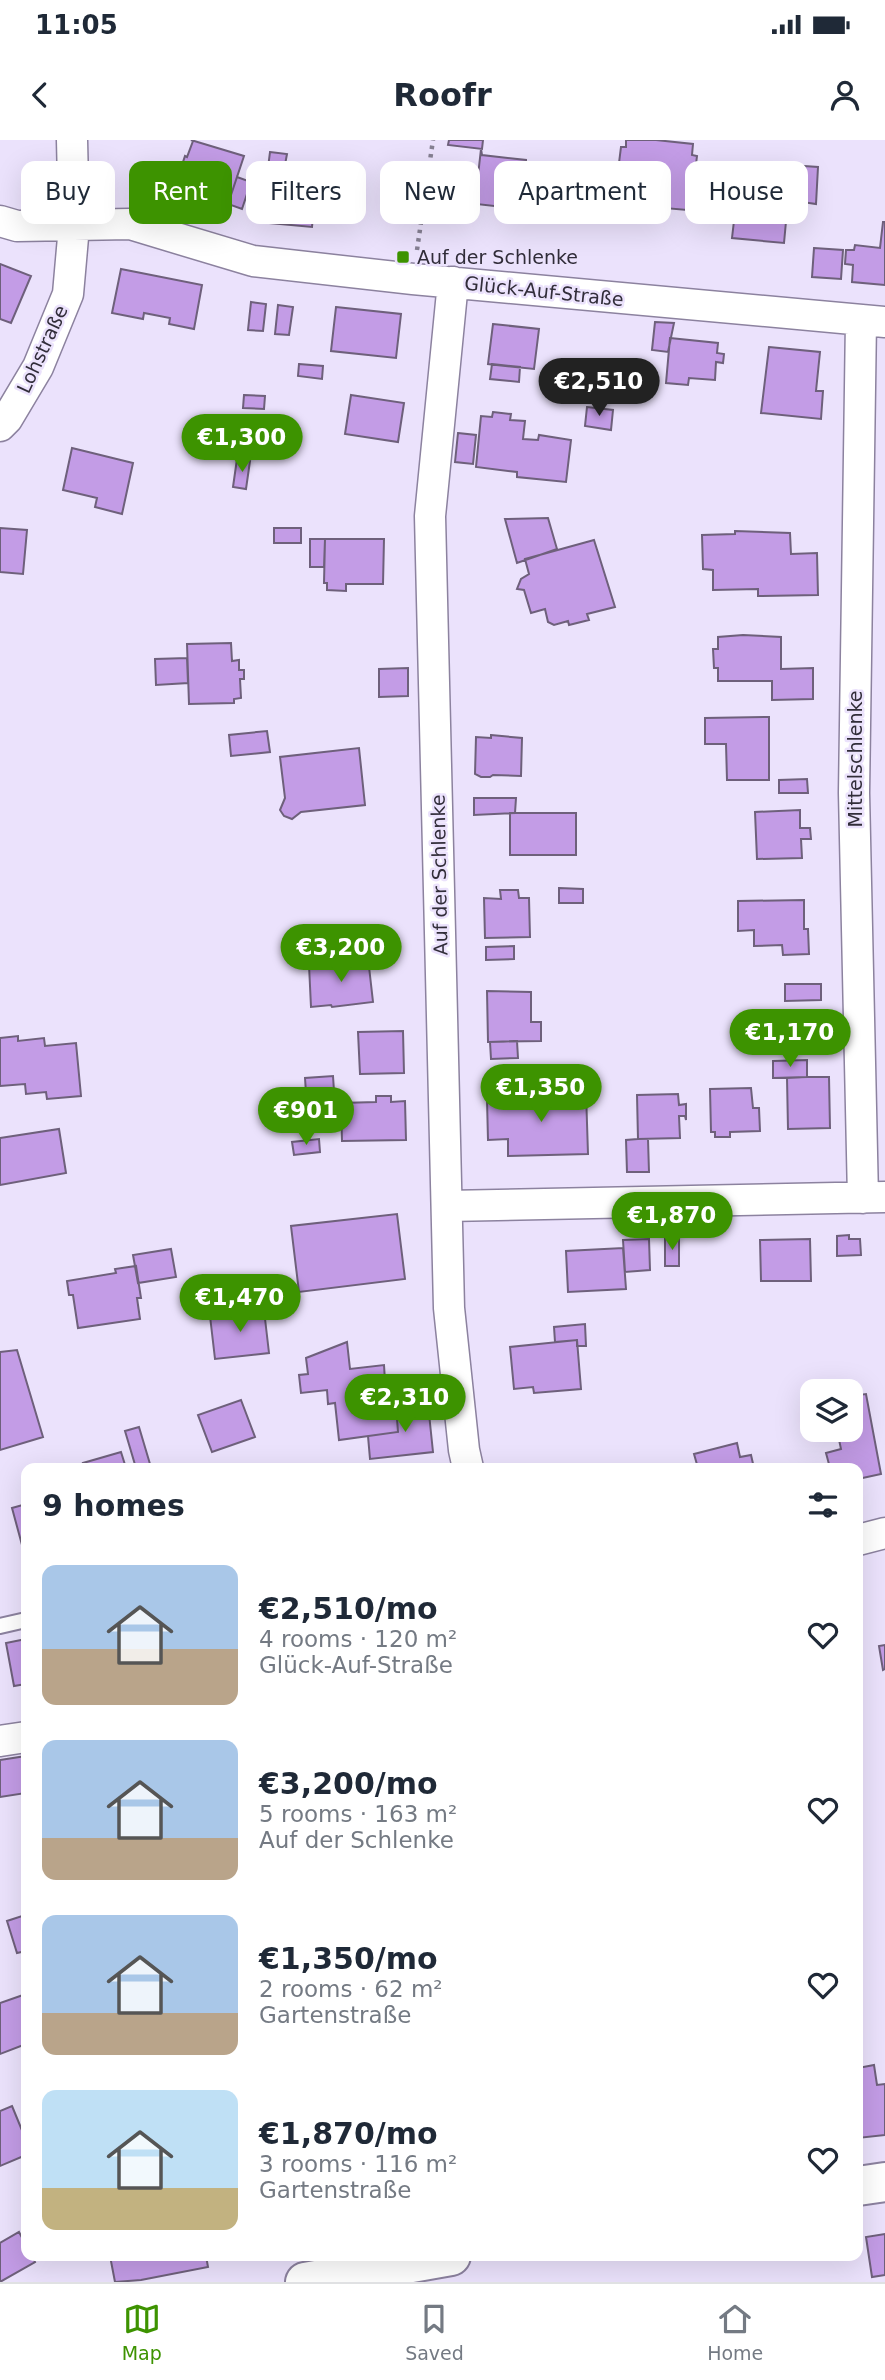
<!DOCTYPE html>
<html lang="en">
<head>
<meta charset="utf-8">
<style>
	body { margin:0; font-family:"DejaVu Sans",sans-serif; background:#f6f6f7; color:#1f2937; height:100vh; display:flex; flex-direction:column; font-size:26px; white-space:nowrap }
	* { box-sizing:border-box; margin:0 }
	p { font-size:23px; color:#747a83 }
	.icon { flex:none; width:38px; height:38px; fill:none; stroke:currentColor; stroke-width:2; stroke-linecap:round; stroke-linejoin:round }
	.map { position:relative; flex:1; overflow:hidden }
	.drawer { position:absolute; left:21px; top:1323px; width:842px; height:798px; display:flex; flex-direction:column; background:#fff; border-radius:14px; box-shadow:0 7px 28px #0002 }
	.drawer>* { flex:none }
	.top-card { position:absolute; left:21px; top:21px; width:844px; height:63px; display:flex; gap:14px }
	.tools { position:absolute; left:800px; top:1239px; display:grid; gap:14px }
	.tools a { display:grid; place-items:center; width:63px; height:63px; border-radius:14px; background:#fff; box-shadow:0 7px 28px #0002; font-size:35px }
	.price { position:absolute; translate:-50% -60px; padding:0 16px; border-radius:24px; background:#3d9300; color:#fff; font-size:23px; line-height:46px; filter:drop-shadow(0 2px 4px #0008) }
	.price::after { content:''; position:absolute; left:50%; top:42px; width:21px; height:16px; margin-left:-10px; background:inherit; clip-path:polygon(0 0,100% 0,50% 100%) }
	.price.current { background:#222; color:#fff }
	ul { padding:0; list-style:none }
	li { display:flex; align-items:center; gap:21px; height:175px; padding:0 21px }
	li span { display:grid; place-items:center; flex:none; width:196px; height:140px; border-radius:14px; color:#555 }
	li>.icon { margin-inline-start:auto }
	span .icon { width:84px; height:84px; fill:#fffc; stroke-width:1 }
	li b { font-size:30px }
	h2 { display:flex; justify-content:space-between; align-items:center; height:84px; padding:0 21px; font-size:30px }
	.pill { padding:0 24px; border-radius:14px; background:#fff; box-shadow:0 7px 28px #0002; font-size:24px; line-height:63px }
	.pill.current { background:#3d9300; color:#fff }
	.status { display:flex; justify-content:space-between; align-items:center; height:49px; padding:0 35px; background:#fff; direction:ltr }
	.status svg { height:19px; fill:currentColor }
	header { display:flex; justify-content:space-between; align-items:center; height:91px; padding:0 21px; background:#fff; font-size:32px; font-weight:600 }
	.tabs { display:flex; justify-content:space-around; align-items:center; height:98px; border-top:2px solid #e0e1e3; background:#fff; font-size:19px; color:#747a83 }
	.tabs a { display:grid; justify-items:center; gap:4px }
	.tabs .current { color:#3d9300 }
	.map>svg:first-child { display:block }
</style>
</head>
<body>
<div class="status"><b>11:05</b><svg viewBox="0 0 49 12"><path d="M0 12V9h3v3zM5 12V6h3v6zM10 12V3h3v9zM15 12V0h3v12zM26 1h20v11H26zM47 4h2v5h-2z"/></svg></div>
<header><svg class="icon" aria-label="back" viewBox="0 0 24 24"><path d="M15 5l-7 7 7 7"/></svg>Roofr<svg class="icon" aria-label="person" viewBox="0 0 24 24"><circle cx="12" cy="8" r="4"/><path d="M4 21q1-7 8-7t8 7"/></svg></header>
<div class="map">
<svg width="885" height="2142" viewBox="0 0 885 2142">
	<rect width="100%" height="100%" fill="#ebe2fc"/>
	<path fill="#c39ce6" stroke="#6e607b" stroke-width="2" d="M191,0l53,16 -16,48 -56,-17h5l8,-24 -2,-1 2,-6 2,1 6,-16z
		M449,0h34l-1,9 -34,-4z
		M626,0h30l37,4 -1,11 5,1 -2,16 9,1 -3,28 -13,-2 -1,11 -22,-2 -1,9 -12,2 -13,-5v-9l-21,-2 1,-11 -12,-2 3,-28 9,1 2,-16h5z
		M481,9l1,6 44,5v2l17,3 -6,53 -26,-3 1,-7 -35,-4 -3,7z
		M270,12l17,2 -3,16 -16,-2z
		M804,26l14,1 -2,37 -14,-2z
		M306,31l3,2 29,3 -2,21 -21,-3 -3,33 -42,-4 4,-34 22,2 2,-19 8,1z
		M237,37l14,5 -9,27 -14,-5z
		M258,42l14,2 -5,29 -14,-3z
		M737,55l51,5 -4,43 -52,-5z
		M883,82h2v63l-33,-3 1,-17 -8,-1 1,-14h8l1,-5 25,3z
		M814,108l29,2 -2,29 -29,-2z
		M0,124l31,12 -20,47 -11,-4z
		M121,129l81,16 -8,44 -25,-5 1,-6 -26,-5 -1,6 -31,-6z
		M251,162l15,2 -3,27 -15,-1z
		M278,165l15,2 -4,28 -14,-1z
		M336,167l65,7 -5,44 -65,-7z
		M655,182l19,1 -6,29 -16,-2z
		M493,184l46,5 -5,40 -46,-5z
		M670,198l48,5 -1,10 7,1 -1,9 -7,-1 -1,18 -26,-2 -1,7 -22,-2z
		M769,207l51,5 -4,39h7l-2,28 -60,-6z
		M299,224l24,2 -1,13 -24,-3z
		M492,224l28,3 -1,15 -29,-3z
		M244,255l21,1 -1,13 -21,-1z
		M351,255l53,8 -6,39 -53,-8z
		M587,267l26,3 -2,20 -26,-4z
		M493,272l18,2 -1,6 15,1 -2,18 15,1 1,-5 32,5 -5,42 -49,-5v-5l-41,-5 5,-51 11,1z
		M458,293l18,2 -3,29 -18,-2z
		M72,308l61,15 -11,51 -27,-7 2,-9 -34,-8z
		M237,319l13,2 -4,28 -13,-2z
		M548,378l9,31 -40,14 -12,-44z
		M0,388l27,2 -4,44 -23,-2z
		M274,388h27v15h-27z
		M735,391l55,2 1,21 26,-1 1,42 -60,1v-7l-45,1v-20l-10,-1 -1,-34 33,-1z
		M310,399h15l-1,28h-14z
		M325,399h59l-1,45h-37v7l-19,-1v-7h-3z
		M594,400l21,67 -28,7 2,6 -20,5 -1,-4 -14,4 -6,-3 -3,-13 -14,4 -7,-23 -7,-1 4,-10 8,-5 -4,-15z
		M743,495l38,2v32l32,-1v31l-41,1v-19h-54v-13h-4l-1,-19h5v-12z
		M231,503l1,18 7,-1v10h5v9h-4l1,19 -7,1v4l-45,1 -2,-60z
		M187,518l1,25 -32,2 -1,-26z
		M408,528v28l-29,1v-28z
		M769,577v63h-42l-1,-36h-21v-26z
		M267,591l3,21 -39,4 -2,-21z
		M491,595l31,3 -1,38 -28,-1 -3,2h-9l-6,-3 1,-37 15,1z
		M359,608l6,57 -64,7 -9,7 -8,-3 -4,-6 5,-12 -5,-41z
		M807,639l1,14h-29v-13z
		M474,658h42l-1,15 -41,2z
		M800,670v18h10l1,11h-10l1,19 -45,1 -2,-47z
		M510,673h66v42h-66z
		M559,748l24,1v14h-24z
		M500,750h18l1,8h10l1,39 -45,1 -1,-40 17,1z
		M804,760v29h4l1,25 -26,1 -1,-10 -28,1v-16l-16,1v-30z
		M514,806v13l-28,1v-13z
		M368,818l5,44 -41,5 -1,-2 -20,2 -2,-42 19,-2 1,2z
		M785,844h36v16l-36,1z
		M487,851l44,1v30h10v19l-53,1z
		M403,891l1,42 -44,1 -2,-42z
		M18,896v5l26,-3 1,8 31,-3 5,53 -34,3 -1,-7 -20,2 -1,-10 -25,2v-48z
		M517,901l1,17 -27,1 -1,-17z
		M807,920v17l-34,1v-17z
		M333,936l1,15 -28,2 -1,-15z
		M807,937h22l1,51 -42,1 -1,-51z
		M751,948l2,20h6l1,23 -30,1v5h-15v-5h-4l-1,-43z
		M586,952l2,62 -80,2v-17l-20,1 -1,-40 39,-1 1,-5z
		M678,954l1,11 7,-1v16l-1,-4h-6l1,22 -42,1 -1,-44z
		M376,956h15v6l14,-1 1,39 -64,1 -1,-38 35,-1z
		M59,989l7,44 -66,12v-47z
		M319,999l1,13 -26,3 -2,-13z
		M638,999h10l1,33h-22l-1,-32z
		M397,1074l8,65 -106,13 -8,-66z
		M849,1095v4h11l1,16 -24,1v-20z
		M679,1098v28h-14v-27z
		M649,1099l1,31 -25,2 -2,-32z
		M810,1099l1,42h-50l-1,-41z
		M623,1108l3,41 -58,3 -2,-41z
		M171,1109l5,28 -38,6 -5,-28z
		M136,1126l5,32h-4l3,21 -62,9 -5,-33h-4l-2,-14 49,-8 -1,-4z
		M264,1170l5,43 -54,6 -5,-43z
		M585,1184l1,22h-9v-6l-22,2 -1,-15z
		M577,1200l4,49 -47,4 -1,-6 -19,2 -4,-42z
		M347,1202l3,27 34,-4 1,16 9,-2 4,53 -59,8 -4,-37 -7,1 -1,-14 -26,3 -2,-18 9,-1 -2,-16z
		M17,1210l26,87 -43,13v-98z
		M850,1254l1,2 15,-2 15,80 -23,5v-11h-28l-4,-15 15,-4 -4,-19h13z
		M241,1260l14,37 -43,15 -14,-37z
		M428,1264l5,48 -63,7 -2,-23 30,-4 -2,-26z
		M139,1287l11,37 -14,4 -11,-37z
		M737,1303l3,14 11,-2 3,13h-56l-4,-14z
		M121,1312l5,16h-41l-2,-5z
		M26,1364v52h-1l-13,-48z
		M26,1499v45l-12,2 -8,-43z
		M885,1505v24l-2,1 -4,-24z
		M26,1616v37l-26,4v-37z
		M25,1775l1,36 -9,2 -10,-32z
		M26,1854v50l-26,10v-51z
		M874,1925l3,20 8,-1v51l-27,3v-70z
		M12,1966l14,34v15l-26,11v-55z
		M19,2092l7,13v11h6l3,6 -35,20v-39z
		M885,2094v41l-13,2 -6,-40z
		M110,2116h96l2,11 -67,13 -26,2z"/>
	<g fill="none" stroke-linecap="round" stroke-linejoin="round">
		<g stroke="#8c829f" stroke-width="18">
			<path id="lane" d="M0,1486l26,-6"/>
		</g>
		<g stroke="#8c829f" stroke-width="33">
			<path id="street" d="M0,81l17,5 113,-2 123,37 160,18 472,43
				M453,142l-23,234 19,792 15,142 4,18
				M861,180l-7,473 9,405
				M0,286l7,-7 31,-52 30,-73 6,-68 -2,-86
				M447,1066l438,-9
				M858,1400l27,-7
				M0,1601l26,-4"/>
		</g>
		<g stroke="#8c829f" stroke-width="42">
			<path id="primary" d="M858,2046l27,-4
				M305,2142l146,-26"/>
		</g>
		<path stroke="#868093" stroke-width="4.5" stroke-dasharray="3.5 5" stroke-linecap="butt" d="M417,110l16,-110"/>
		<use href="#lane" stroke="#fff" stroke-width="14"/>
		<use href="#street" stroke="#fff" stroke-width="30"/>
		<use href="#primary" stroke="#fff" stroke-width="38"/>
	</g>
	<rect fill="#3d9300" stroke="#ebe2fc" stroke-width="2.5" x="396" y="110" width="14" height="14" rx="3.5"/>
	<g text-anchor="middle" stroke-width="5" stroke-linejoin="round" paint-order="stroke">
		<g font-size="19" fill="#312d39" stroke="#ebe2fc" text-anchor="start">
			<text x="417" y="124">Auf der Schlenke</text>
		</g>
		<g font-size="19" fill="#312d39" stroke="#ebe2fc">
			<text transform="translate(544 151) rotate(6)" y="7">Glück-Auf-Straße</text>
			<text transform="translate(42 209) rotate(-65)" y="7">Lohstraße</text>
			<text transform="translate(855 619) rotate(-90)" y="7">Mittelschlenke</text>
			<text transform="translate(439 735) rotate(-91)" y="7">Auf der Schlenke</text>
		</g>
	</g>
</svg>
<div class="tools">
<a><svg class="icon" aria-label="layers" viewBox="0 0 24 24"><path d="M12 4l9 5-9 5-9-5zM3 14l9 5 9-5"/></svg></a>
</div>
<b class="price current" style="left:599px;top:278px">€2,510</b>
<b class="price" style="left:242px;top:334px">€1,300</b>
<b class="price" style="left:341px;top:844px">€3,200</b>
<b class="price" style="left:790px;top:929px">€1,170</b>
<b class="price" style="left:541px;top:984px">€1,350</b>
<b class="price" style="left:306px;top:1007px">€901</b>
<b class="price" style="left:672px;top:1112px">€1,870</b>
<b class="price" style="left:240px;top:1194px">€1,470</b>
<b class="price" style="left:405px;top:1294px">€2,310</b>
<div class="top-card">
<a class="pill">Buy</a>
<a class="pill current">Rent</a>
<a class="pill">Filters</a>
<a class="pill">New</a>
<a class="pill">Apartment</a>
<a class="pill">House</a>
</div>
<section class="drawer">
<h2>9 homes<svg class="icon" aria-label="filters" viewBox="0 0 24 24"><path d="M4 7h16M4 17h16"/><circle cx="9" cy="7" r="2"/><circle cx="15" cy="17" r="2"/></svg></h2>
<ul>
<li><span style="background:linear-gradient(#a9c7e8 60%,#b9a48a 0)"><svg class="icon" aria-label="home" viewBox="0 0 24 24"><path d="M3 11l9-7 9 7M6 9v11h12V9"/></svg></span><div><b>€2,510/mo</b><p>4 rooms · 120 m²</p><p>Glück-Auf-Straße</p></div><svg class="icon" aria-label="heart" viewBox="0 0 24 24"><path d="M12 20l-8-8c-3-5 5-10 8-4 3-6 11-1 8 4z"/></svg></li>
<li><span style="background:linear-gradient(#a9c7e8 70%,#b9a48a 0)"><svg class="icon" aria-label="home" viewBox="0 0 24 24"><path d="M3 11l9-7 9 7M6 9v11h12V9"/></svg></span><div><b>€3,200/mo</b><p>5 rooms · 163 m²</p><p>Auf der Schlenke</p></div><svg class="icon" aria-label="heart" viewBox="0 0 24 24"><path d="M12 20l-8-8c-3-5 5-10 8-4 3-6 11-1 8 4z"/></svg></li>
<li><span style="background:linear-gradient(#a9c7e8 70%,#b9a48a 0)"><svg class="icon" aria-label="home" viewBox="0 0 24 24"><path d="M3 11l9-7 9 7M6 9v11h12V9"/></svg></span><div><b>€1,350/mo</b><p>2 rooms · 62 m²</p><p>Gartenstraße</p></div><svg class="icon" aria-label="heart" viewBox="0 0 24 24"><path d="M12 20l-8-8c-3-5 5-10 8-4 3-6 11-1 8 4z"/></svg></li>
<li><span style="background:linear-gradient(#bfe0f5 70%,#c2b280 0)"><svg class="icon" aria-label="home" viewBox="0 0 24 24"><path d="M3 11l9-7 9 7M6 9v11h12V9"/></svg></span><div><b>€1,870/mo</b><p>3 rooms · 116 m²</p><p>Gartenstraße</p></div><svg class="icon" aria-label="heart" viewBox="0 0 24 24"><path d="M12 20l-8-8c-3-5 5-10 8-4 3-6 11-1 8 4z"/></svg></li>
</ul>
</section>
</div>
<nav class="tabs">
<a class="current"><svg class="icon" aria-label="map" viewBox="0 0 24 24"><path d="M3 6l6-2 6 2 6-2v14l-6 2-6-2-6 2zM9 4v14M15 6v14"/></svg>Map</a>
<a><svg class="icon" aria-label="saved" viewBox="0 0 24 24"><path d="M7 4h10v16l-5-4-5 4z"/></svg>Saved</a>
<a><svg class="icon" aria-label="home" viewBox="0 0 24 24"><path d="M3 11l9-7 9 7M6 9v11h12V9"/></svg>Home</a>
</nav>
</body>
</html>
